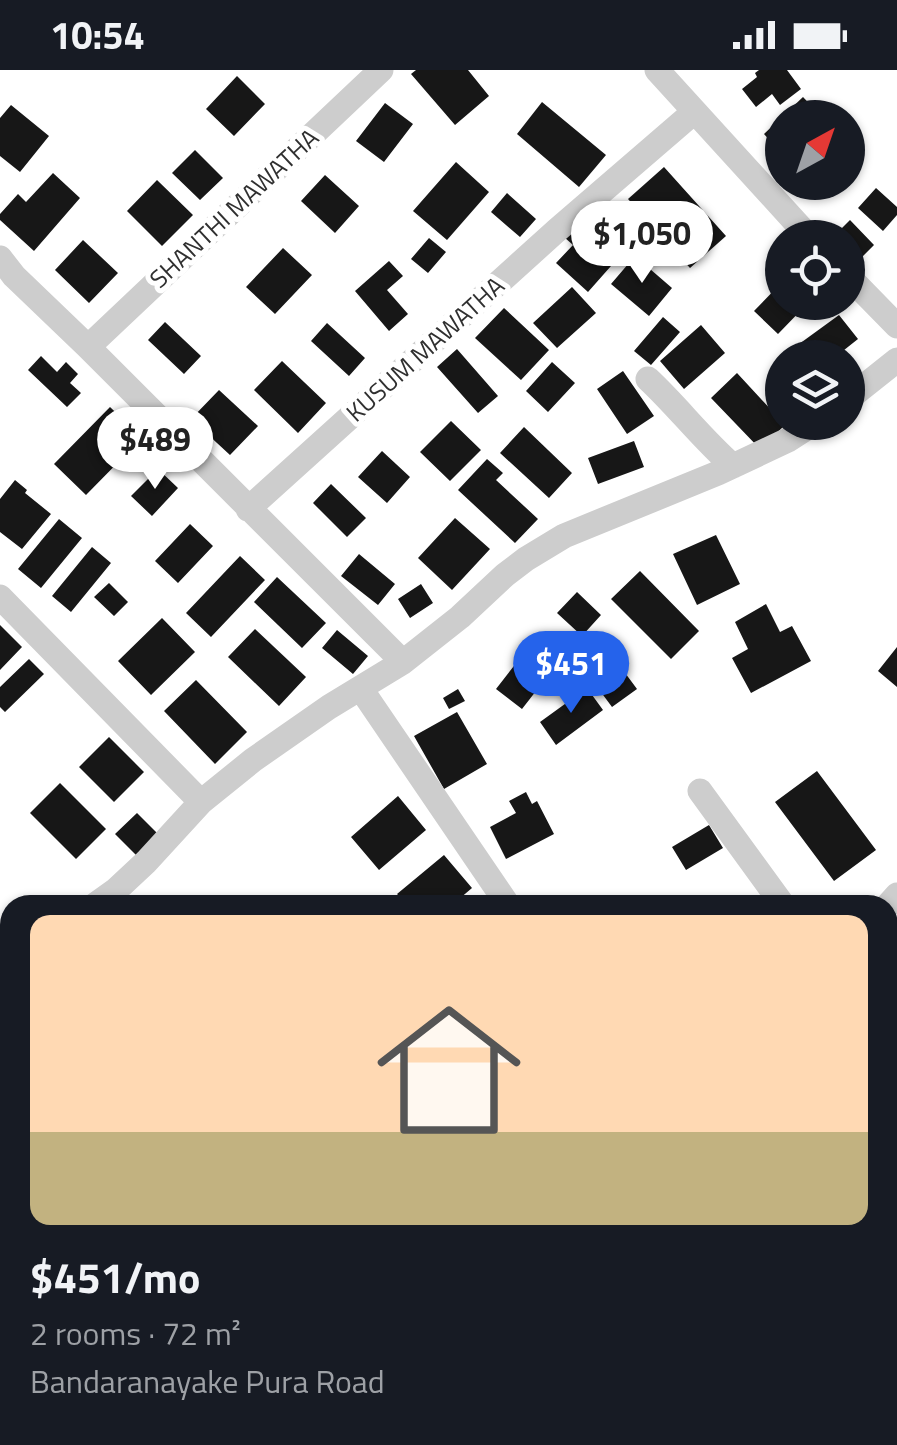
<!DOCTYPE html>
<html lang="en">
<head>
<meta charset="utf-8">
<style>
	body { margin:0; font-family:"Titillium Web",sans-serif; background:#20242c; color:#f1f3f6; height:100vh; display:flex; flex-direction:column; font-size:38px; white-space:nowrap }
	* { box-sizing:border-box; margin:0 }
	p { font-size:32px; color:#9ea1a6 }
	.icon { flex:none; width:55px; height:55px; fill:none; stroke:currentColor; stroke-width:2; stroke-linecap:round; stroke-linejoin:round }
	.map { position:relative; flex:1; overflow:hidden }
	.sheet { position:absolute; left:0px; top:825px; width:898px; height:550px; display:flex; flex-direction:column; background:#171b24; border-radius:30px 30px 0 0; box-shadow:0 2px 8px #0004 }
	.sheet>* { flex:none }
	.needle { width:65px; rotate:40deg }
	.fabs { position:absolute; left:765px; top:30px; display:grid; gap:20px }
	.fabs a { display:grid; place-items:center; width:100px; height:100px; border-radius:50%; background:#171b24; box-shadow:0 2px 8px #0004; font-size:50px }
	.price { position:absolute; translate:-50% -85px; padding:0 22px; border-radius:35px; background:#fff; color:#222; font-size:32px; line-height:65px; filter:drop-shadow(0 2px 5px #0008) }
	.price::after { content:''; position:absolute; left:50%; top:60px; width:30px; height:22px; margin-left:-15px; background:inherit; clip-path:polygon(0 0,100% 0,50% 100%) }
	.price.current { background:#2563eb; color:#fff }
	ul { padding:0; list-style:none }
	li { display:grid; align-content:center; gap:20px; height:530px; padding:0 30px }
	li+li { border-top:2px solid #363941 }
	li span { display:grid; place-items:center; height:310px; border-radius:20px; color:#555 }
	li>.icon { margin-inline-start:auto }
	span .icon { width:180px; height:180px; fill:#fffc; stroke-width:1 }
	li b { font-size:42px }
	.status { display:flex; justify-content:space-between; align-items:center; height:70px; padding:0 50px; background:#171b24; direction:ltr }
	.status svg { height:28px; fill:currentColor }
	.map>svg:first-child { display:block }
</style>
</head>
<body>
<div class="status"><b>10:54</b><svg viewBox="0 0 49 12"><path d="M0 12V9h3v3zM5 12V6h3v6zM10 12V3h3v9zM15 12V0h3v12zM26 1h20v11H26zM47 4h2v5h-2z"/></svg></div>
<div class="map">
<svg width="897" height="1375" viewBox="0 0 897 1375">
	<rect width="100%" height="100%" fill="#fff"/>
	<path fill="#171717" d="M416,0h52l21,26 -34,29 -44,-51z
		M759,0h28l14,19 -21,16 -8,-11 -16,13 -14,-18 15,-12 -2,-4z
		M237,6l28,28 -31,32 -28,-27z
		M803,27l20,21h-41v36l-18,-20z
		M542,32l64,53 -27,32 -62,-53z
		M385,33l28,21 -29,38 -28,-21z
		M11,35l38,31 -29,36 -20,-16v-38z
		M195,80l28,28 -23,22 -28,-27z
		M456,92l33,30 -42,48 -34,-29z
		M664,97l62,69 -36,32 -62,-69z
		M53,103l27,25 -46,53 -34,-31v-6l18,-20 8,8z
		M325,105l34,31 -24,27 -34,-32z
		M157,110l36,35 -31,31 -35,-35z
		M876,118l21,19v8l-14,16 -25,-23z
		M507,123l29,26 -16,18 -29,-25z
		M580,147l36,31 -10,12 5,6 -23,26 -32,-29 17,-18 -9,-8z
		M850,150l24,25 -16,16 -10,-11v-12h-16z
		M429,168l17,14 -18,21 -17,-14z
		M83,170l35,33 -29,30 -34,-33z
		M283,178l29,27 -37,39 -29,-27z
		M635,186l37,32 -23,28 -38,-32z
		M389,191l14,15 -16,14 21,24 -19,17 -34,-40z
		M782,212v20h27l-31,32 -24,-23z
		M572,217l24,26 -39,35 -24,-25z
		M504,238l45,42 -28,30 -46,-42z
		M839,245l19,24 -24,19h-31l-8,-11z
		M663,247l17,15 -29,33 -17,-14z
		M165,252l36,34 -17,18 -36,-34z
		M327,253l38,35 -16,18 -38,-35z
		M701,255l24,28 -41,36 -24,-28z
		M457,279l41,47 -20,17 -41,-46z
		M41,286l16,16 9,-10 12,12 -8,9 11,10 -14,14 -39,-37z
		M282,291l44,42 -28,30 -44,-43z
		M552,292l23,21 -27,29 -22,-21z
		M623,301l31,45 -27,18 -30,-45z
		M737,303l48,52 -25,24 -49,-51z
		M219,320l39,36 -28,29 -39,-36z
		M110,337l32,31 -56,57 -32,-31z
		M451,351l30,29 -31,31 -30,-29z
		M524,357l48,46 -23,25 -49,-45z
		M634,371l10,26 -46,17 -10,-26z
		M382,381l28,26 -23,26 -29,-26z
		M487,389l16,14 -7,7 42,39 -23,24 -57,-53z
		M158,399l20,19 -26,28 -21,-20z
		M15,410l12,10 -2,3 26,21 -29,35 -22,-17v-33z
		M331,414l35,34 -19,19 -34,-34z
		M455,448l35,31 -38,41 -34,-32z
		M59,449l23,19 -41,50 -23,-19z
		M190,454l23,22 -35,37 -23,-22z
		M716,465l24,49 -43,21 -24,-51z
		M92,477l19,16 -40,49 -19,-16z
		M359,484l36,30 -17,21 -37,-29z
		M240,486l25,24 -54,57 -25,-24z
		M640,501l59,60 -28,28 -60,-60z
		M277,507l49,46 -24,25 -48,-46z
		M109,513l19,19 -14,14 -20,-19z
		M421,514l12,19 -23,15 -12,-19z
		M577,522l24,23 -19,21 -25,-23z
		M766,534l14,28 12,-6 19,35 -60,32 -19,-35 16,-9 -13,-27z
		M162,548l33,34 -44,43 -33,-34z
		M0,555l22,22 -22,23z
		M255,559l51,48 -27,29 -51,-49z
		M337,560l31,26 -15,18 -31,-26z
		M897,577v40l-19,-16z
		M524,583l26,20 -28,36 -26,-20z
		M611,584l26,35 -25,18 -26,-35z
		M29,589l15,15 -39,38 -5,-5v-20z
		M196,610l51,52 -32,32 -51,-53z
		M587,618l16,22 -47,35 -16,-23z
		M458,619l7,12 -16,8 -6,-11z
		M457,642l30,52 -43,25 -30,-53z
		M109,667l35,35 -30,30 -35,-35z
		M817,701l59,79 -42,31 -59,-79z
		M60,713l46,46 -30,30 -46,-46z
		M526,722l6,12 5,-3 17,33 -48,25 -16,-32 26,-14 -7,-12z
		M398,726l28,34 -47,40 -28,-33z
		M137,743l23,23 -22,21 -23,-23z
		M709,755l14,23 -37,22 -14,-23z
		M444,785l28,33 -20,17h-45l-10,-11z
		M888,1197l9,8v65l-9,-8z
		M96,1365h27l6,10h-50z"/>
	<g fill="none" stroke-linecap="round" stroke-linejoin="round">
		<path stroke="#cdcdcd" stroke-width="25" d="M657,0l153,168
			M592,131l45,47
			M0,188l14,18 74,71 315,315
			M848,206l49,50
			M88,277l293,-277
			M648,309c30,28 54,60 85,87
			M848,329l49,-39
			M248,439l308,-278 138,-119
			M0,527l201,205
			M361,619l147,216
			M700,721l83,114
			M95,835l21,-15 30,-28 55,-60 52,-42 76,-53 74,-45 57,-45 45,-42 21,-16 38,-23 154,-63 70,-33 28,-18
			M888,835l9,-10
			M0,871l10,10
			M888,1084l9,7
			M352,1365l12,10
			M698,1365l11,10
			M200,1375l14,-10"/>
	</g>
	<g text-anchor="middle" stroke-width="10" stroke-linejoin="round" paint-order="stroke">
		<g font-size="25" fill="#303030" stroke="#fff">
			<text transform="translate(234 138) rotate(-43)" y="9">SHANTHI MAWATHA</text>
			<text transform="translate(425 279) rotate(-42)" y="9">KUSUM MAWATHA</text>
		</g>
	</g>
</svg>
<div class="fabs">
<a><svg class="needle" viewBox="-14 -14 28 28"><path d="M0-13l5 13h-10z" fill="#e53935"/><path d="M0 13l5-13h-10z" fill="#9ea1a6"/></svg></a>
<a><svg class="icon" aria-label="locate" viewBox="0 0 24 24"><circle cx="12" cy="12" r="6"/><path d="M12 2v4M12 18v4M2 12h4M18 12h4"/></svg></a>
<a><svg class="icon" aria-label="layers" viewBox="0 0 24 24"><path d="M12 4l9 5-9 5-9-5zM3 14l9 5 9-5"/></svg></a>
</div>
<b class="price" style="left:642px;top:216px">$1,050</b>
<b class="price" style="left:155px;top:422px">$489</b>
<b class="price current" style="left:571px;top:646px">$451</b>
<section class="sheet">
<ul>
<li><span style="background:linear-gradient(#ffd9b3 70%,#c2b280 0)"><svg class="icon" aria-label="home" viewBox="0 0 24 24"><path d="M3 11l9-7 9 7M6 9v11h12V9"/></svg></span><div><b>$451/mo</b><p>2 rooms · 72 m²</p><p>Bandaranayake Pura Road</p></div></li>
</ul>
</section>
</div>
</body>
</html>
